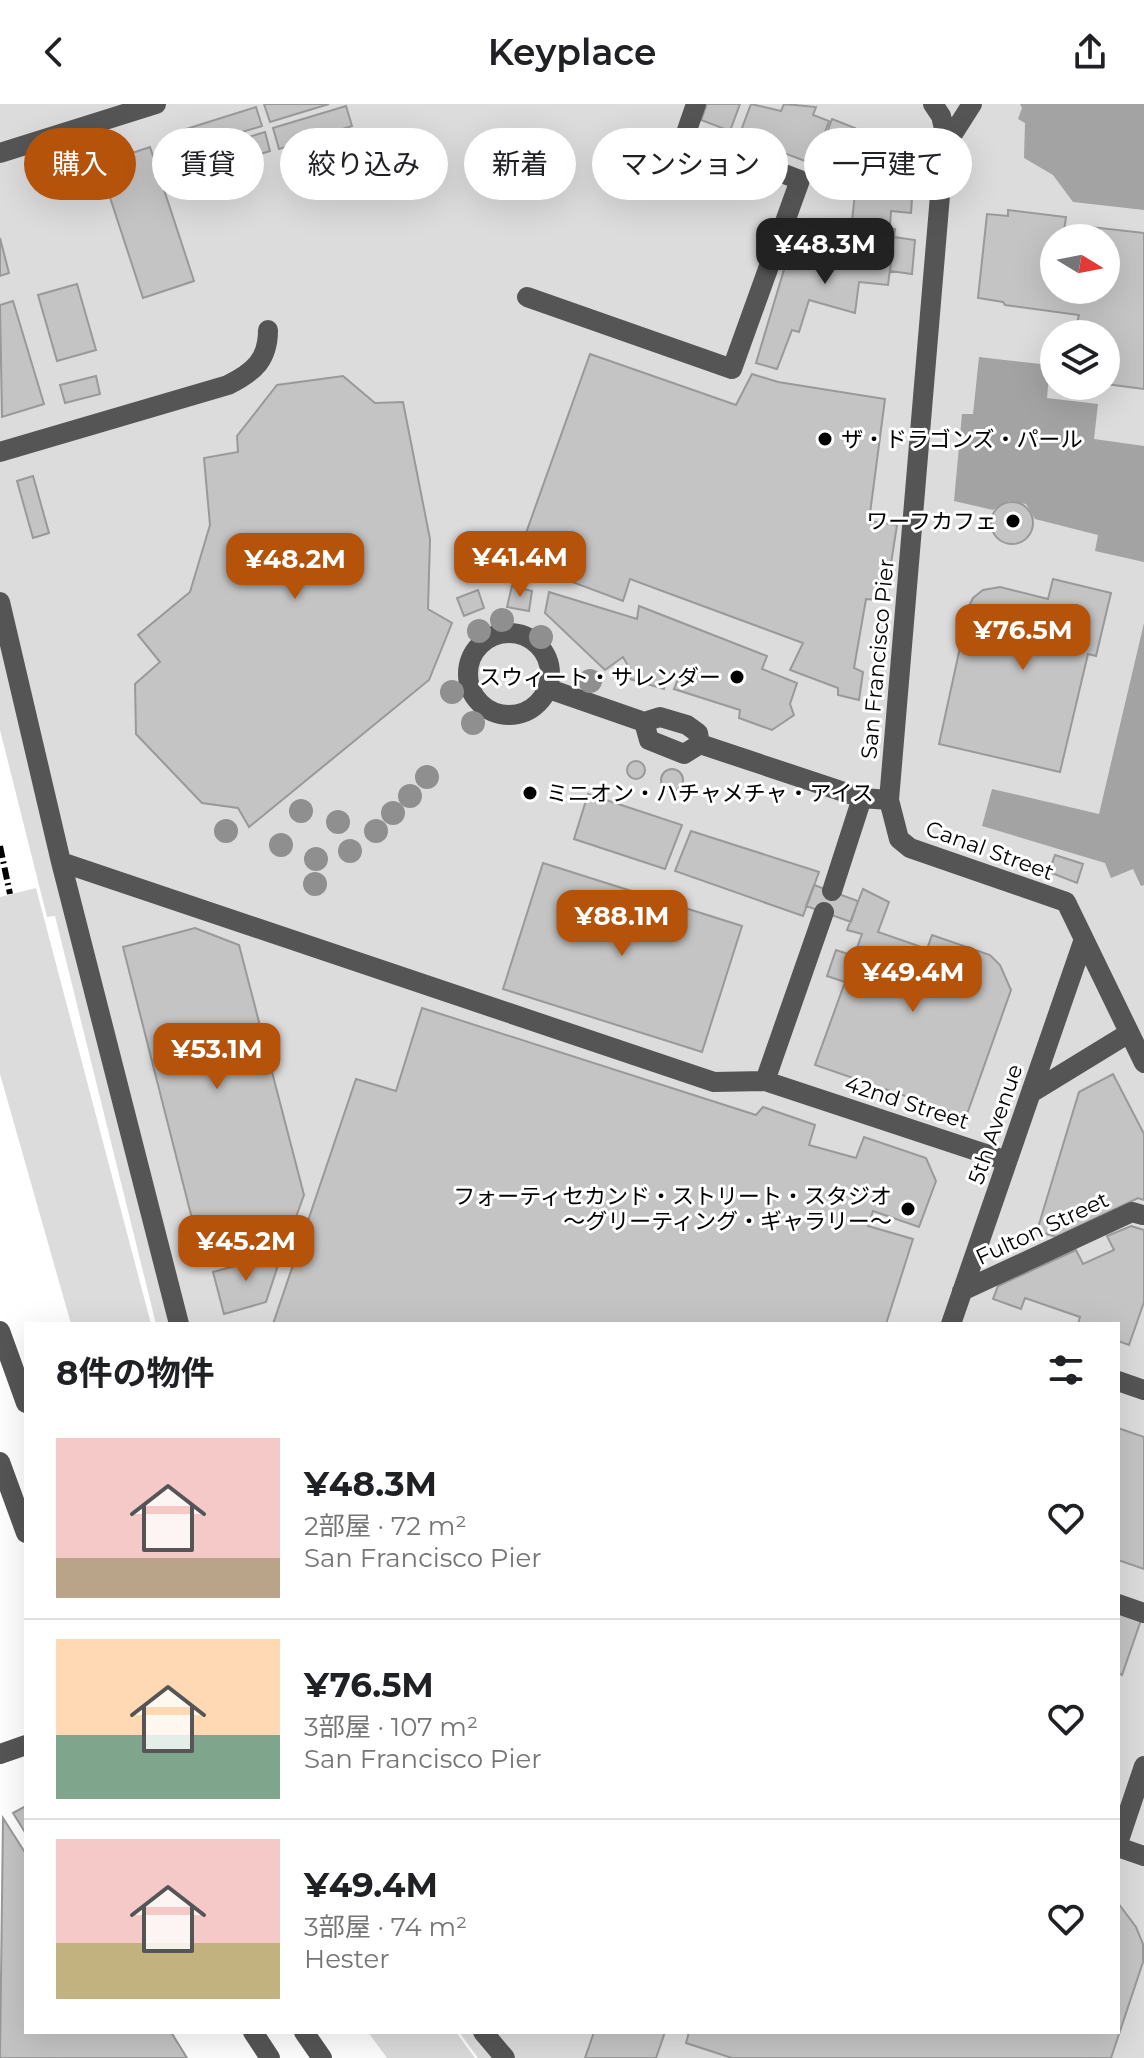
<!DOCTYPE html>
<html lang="ja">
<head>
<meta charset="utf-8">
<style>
	body { margin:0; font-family:Montserrat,"Noto Sans JP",sans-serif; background:#f2f2f2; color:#202124; height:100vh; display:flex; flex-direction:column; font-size:30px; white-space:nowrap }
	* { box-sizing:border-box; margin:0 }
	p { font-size:26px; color:#757577 }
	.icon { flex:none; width:44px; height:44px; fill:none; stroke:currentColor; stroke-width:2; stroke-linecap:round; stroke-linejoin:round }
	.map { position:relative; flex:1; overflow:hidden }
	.panel { position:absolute; left:24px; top:1218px; width:1096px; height:712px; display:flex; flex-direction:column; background:#fff; border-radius:0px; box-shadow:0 8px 32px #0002 }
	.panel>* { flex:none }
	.guide { position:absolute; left:24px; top:24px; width:1096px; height:72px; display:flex; gap:16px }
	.needle { width:52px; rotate:100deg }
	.controls { position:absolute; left:1040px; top:120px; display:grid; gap:16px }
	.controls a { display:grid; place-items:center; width:80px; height:80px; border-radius:50%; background:#fff; box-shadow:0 8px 32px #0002; font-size:40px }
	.price { position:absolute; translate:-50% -68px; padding:0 18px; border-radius:16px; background:#b45309; color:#fff; font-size:26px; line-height:52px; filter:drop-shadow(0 2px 4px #0008) }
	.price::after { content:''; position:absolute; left:50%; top:48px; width:24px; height:18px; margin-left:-12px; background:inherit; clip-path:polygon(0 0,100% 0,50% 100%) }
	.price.on { background:#222; color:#fff }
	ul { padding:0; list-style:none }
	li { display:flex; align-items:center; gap:24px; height:200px; padding:0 32px }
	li+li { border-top:2px solid #e0e0e0 }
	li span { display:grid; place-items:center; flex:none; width:224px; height:160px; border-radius:0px; color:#555 }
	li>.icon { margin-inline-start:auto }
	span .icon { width:96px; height:96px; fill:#fffc; stroke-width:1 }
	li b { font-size:34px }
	h2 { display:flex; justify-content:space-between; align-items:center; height:96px; padding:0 32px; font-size:34px }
	.tag { padding:0 28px; border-radius:36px; background:#fff; box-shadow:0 8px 32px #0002; font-size:28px; line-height:72px }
	.tag.on { background:#b45309; color:#fff }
	header { display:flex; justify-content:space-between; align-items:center; height:104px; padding:0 32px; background:#fff; font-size:36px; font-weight:600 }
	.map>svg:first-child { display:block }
</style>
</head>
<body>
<header><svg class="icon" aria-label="back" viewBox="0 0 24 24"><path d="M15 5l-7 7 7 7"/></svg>Keyplace<svg class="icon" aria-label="share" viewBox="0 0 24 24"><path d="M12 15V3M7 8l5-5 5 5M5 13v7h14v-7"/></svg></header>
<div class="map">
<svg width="1144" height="1954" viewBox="0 0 1144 1954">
	<rect width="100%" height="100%" fill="#fff"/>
	<path fill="#dcdcdc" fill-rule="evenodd" d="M0,0h1144v1954h-666l-19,-26h659v-708h-962l-101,-408 -8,1 -47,-187zM1054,134h52v52h-52zM1054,230h52v52h-52z
		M36,784l115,436h-80l-71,-250v-177z
		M368,1928h88l19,26h-88z"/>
	<path fill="#a3a3a3" d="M1020,0h124v106l-71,-8 -20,-27 -29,-17 1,-35 -7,-4 4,-11z
		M979,253l71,8 -3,33 51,6 -4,35 50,7v116l-49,-11 3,-16 -63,-16 -9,-15 -17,-3 -16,9 -39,-9 8,-87h11z
		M1144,519v262l-3,1 -8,-17 -22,9 -6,-15 -123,-37 10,-37 107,25z"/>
	<path fill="#c4c4c4" stroke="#999" stroke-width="2" fill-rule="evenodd" d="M264,0h65l-59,18z
		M707,0h33l-10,27 -29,-11z
		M751,0l30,7 3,-7 32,3 -3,8 16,6 -16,43 -74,-28z
		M346,2l6,20 -73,23 -6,-21z
		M256,3l6,19 -76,23 -6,-18z
		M832,15l23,9 -8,21 -23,-8z
		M265,28l5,19 -74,23 -6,-19z
		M853,30l63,7 -5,72 -20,-2 -1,14 -38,-4 5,-46 -23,-2 8,-25 6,3z
		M824,37l16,5 -8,25 -17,-6z
		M150,43l44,134 -51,17 -44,-134z
		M1008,106l58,7 -2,14 28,3v-7l52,6v156l-38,-5v-50h-32l5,-19 -74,-10 -2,-3 -25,-4 9,-84 21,2zM1054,134h52v52h-52z
		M854,120l41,5 -7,56 -29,-3 -4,31 -46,-13 -10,32 -7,-2 -15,39 -21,-6 33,-110 60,8z
		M894,133l21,3 -3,34 -22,-3z
		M0,134l9,35 -9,3z
		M77,180l19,66 -39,11 -19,-66z
		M13,197l31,103 -42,13 -2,-112z
		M590,250l146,51 16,-31 26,8 107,17 -16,122 28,4 -8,51 -9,-2 -2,26 -12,-1 -12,69 9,4 -4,28 -21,-5v-7l-48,-18 13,-27 -173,-64 -7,22 -107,-40z
		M96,272l4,18 -35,9 -5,-18z
		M343,272l32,27 28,-1 27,137 -2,70 24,14 -23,57 -180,147 -11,-19 -36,-5 -66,-69 -1,-50 25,-22 -22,-27 52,-43 20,-67 -6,-67 34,-6 -1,-16 40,-51z
		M33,372l16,57 -16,5 -16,-57z
		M991 419a21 21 0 1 1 42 0a21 21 0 1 1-42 0Z
		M1053,475l58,14 -15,63 -8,-2 -28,118 -121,-28 30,-138 4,-8 10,-8 17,-3 48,12z
		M512,482l20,5 -3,20 -22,-4z
		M478,486l6,18 -20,8 -7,-18z
		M549,488l88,27 2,-13 128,50 -5,13 35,14 -7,21 4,11 -22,15 -33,-12 1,-8 -66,-21 4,-10 -11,-7 -3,17 -41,-12 4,-13 -4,-7 -18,13 -60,-57z
		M627 666a9 9 0 1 1 18 0a9 9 0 1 1-18 0Z
		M661 676a11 11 0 1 1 22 0a11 11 0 1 1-22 0Z
		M588,690l94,31 -17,44 -91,-30z
		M691,727l128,41 -16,44 -128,-45z
		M1055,751l28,9 -6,19 -28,-11z
		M543,759l199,63 -40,126 -199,-63z
		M814,781l44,16 -7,21 -45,-16z
		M863,785l26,13 -11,30 49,17 5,-14 58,20 10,10 11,25 -45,127 -151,-52 30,-83 -18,-6 9,-26 18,6 8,-22 -15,-4z
		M195,824l44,17 65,250 -16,44 -85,23 -80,-315z
		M422,904l334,107 7,-8 52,18 -6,20 47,13 8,-21 62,21 10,23 -17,46 -46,-16 -5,15 45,13 -27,85h-613l83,-245 40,12z
		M1113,970l31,60v66l-6,-2 -82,39 -19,-6 42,-139z
		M1131,1122l13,4v72l-15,43 -11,-4v-17h-40l2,-7 -55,-19 -4,11 -28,-10 5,-13 78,-36 7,14 31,-14 -7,-14z
		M282,1149l-16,49 -42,12 -11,-42z
		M1118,1324l26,9v132l-26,-9z
		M1118,1508l23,8 -19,55 -4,-2z
		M26,1702v28l-13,-21z
		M3,1714l23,36v178h145l16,26h-187z
		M1118,1799l18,24 7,17v18l-32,96h-379l-46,-15 3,-11h429z
		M594,1928h71l-9,26h-71z"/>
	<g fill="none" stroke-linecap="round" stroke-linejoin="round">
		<path stroke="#555" stroke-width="20" d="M933,0l8,12 6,25
			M972,0l-28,44 -55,652 10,39 11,9 156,54 78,161
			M0,49l156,-49
			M527,193l205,72 68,-189 -115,-44 11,-32
			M0,348l228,-67c26,-13 40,-25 40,-55
			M0,498l61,260 118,462
			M468 570a41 41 0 1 1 82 0a41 41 0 1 1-82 0Z
			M549,585l95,33 16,-5 27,8 11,8 2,11 -16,10 -35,-14 -5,-18
			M700,640l162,54 27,2
			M61,758l653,220 51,-1 242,80
			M832,787l30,-93
			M765,977l59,-169
			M1031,989l98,-60
			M962,1187l170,-79 11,3
			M951,1220l133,-385
			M0,1227l26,72
			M1118,1277l26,9
			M0,1358l26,71
			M1118,1500l26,9
			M0,1650l26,-9
			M1118,1739l26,-77
			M1118,1743l26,9
			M253,1928l17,26
			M304,1928l18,26
			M483,1928l22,26"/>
		<path stroke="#000" stroke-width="6" stroke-dasharray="12 4 2 4" stroke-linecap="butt" d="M0,742l10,48"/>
	</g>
	<g fill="#8f8f8f">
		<circle cx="502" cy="516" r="12"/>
		<circle cx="479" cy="527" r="12"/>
		<circle cx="541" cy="533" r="12"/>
		<circle cx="590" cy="577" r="12"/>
		<circle cx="452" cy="588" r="12"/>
		<circle cx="473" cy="619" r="12"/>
		<circle cx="427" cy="673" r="12"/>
		<circle cx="410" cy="692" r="12"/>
		<circle cx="301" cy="707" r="12"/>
		<circle cx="393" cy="709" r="12"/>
		<circle cx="338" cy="718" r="12"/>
		<circle cx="226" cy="727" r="12"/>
		<circle cx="376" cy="727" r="12"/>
		<circle cx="281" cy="741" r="12"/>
		<circle cx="350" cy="747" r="12"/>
		<circle cx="316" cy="755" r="12"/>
		<circle cx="315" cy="780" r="12"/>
	</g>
	<g fill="#000" stroke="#fff" stroke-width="3">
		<circle cx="825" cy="335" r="8"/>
		<circle cx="1013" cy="417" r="8"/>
		<circle cx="737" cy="573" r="8"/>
		<circle cx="530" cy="689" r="8"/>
		<circle cx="908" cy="1105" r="8"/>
	</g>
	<g text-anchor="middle" stroke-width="6" stroke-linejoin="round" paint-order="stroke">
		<g font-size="22" fill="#000" stroke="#fff" text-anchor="end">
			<text x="841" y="343" text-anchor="start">ザ・ドラゴンズ・パール</text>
			<text x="997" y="425">ワーフカフェ</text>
			<text x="721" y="581">スウィート・サレンダー</text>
			<text x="546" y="697" text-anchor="start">ミニオン・ハチャメチャ・アイス</text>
			<text x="892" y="1100">フォーティセカンド・ストリート・スタジオ<tspan x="892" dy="25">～グリーティング・ギャラリー～</tspan></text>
		</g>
		<g font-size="22" fill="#000" stroke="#fff">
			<text transform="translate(877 555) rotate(-85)" y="8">San Francisco Pier</text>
			<text transform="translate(990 746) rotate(20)" y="8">Canal Street</text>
			<text transform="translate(907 998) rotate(18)" y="8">42nd Street</text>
			<text transform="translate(995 1020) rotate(-71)" y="8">5th Avenue</text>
			<text transform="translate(1042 1124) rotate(-25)" y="8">Fulton Street</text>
		</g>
	</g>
</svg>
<div class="controls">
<a><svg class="needle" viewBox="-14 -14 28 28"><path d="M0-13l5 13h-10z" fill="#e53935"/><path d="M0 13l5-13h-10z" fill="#757577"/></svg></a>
<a><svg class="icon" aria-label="layers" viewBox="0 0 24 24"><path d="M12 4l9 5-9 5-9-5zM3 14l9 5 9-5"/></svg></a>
</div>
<b class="price on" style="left:825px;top:182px">¥48.3M</b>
<b class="price" style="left:520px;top:495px">¥41.4M</b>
<b class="price" style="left:295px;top:497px">¥48.2M</b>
<b class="price" style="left:1023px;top:568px">¥76.5M</b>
<b class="price" style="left:622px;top:854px">¥88.1M</b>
<b class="price" style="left:913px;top:910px">¥49.4M</b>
<b class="price" style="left:217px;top:987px">¥53.1M</b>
<b class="price" style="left:246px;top:1179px">¥45.2M</b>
<div class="guide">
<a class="tag on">購入</a>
<a class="tag">賃貸</a>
<a class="tag">絞り込み</a>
<a class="tag">新着</a>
<a class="tag">マンション</a>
<a class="tag">一戸建て</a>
</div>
<section class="panel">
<h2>8件の物件<svg class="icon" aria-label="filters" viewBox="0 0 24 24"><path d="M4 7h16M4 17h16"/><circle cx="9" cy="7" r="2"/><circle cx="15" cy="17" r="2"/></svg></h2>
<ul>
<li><span style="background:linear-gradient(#f6c9c9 75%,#b9a48a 0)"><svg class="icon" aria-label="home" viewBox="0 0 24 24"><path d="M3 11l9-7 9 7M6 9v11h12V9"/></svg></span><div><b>¥48.3M</b><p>2部屋 · 72 m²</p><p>San Francisco Pier</p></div><svg class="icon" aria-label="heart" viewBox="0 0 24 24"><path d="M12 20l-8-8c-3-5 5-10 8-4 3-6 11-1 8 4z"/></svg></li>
<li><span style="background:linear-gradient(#ffd9b3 60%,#7fa58c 0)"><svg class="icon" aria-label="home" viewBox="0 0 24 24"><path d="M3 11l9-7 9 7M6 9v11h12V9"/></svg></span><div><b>¥76.5M</b><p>3部屋 · 107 m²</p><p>San Francisco Pier</p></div><svg class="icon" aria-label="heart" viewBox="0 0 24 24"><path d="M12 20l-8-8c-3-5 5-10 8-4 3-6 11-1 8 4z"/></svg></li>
<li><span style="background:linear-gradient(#f6c9c9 65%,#c2b280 0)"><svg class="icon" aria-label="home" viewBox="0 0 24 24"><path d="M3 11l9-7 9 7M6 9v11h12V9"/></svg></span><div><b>¥49.4M</b><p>3部屋 · 74 m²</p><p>Hester</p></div><svg class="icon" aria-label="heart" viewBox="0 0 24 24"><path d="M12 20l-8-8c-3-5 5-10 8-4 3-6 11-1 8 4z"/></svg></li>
</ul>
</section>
</div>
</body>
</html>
